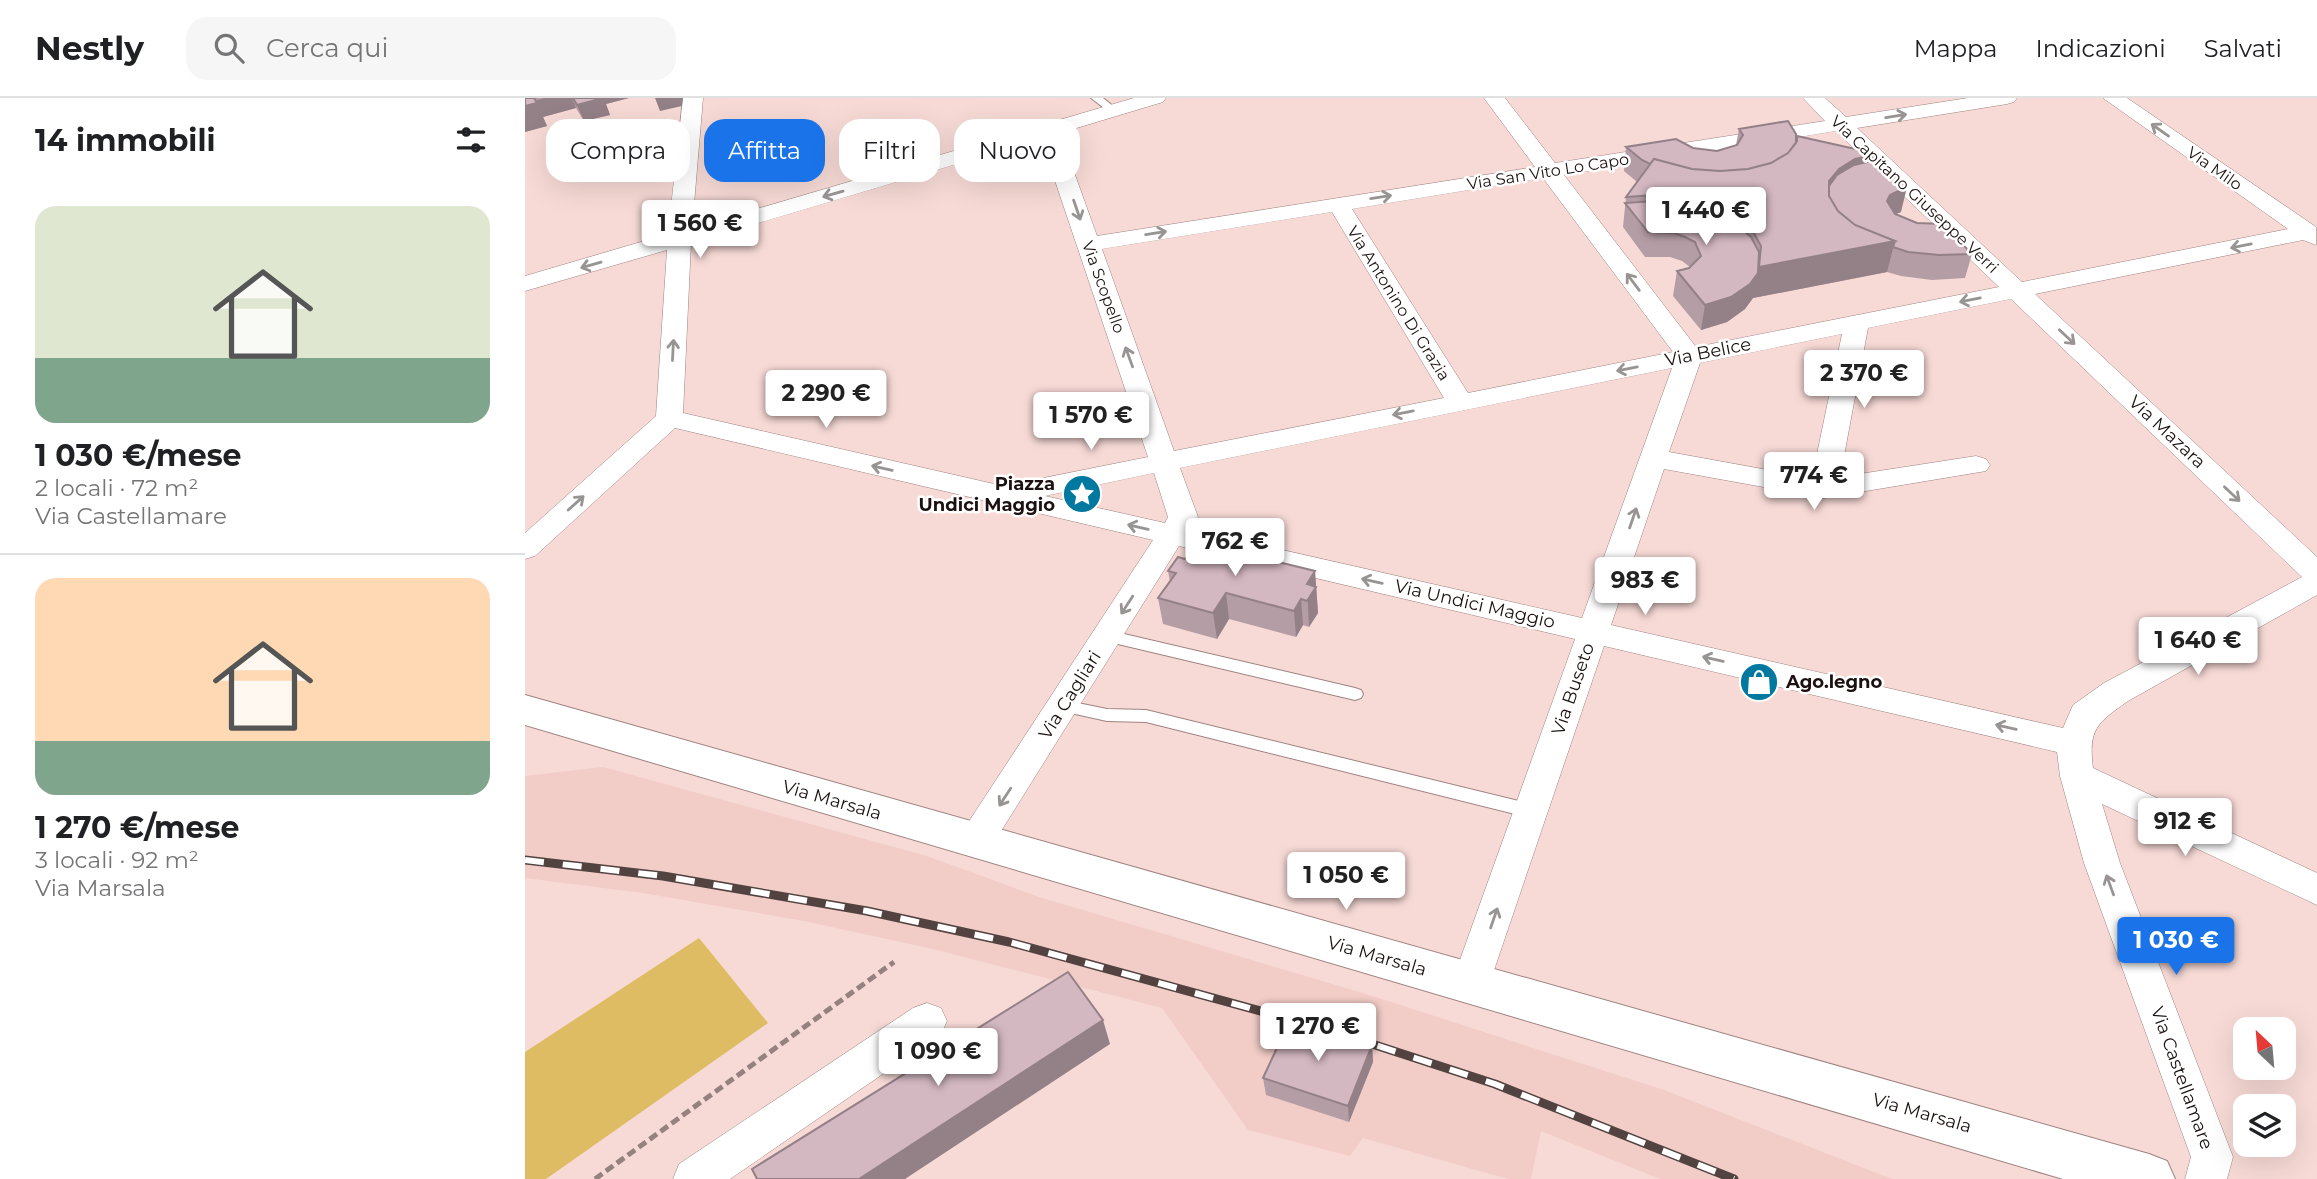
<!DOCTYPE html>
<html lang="it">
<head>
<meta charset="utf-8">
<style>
	body { margin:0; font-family:Montserrat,sans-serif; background:#f6f6f6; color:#202124; height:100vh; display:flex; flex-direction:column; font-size:26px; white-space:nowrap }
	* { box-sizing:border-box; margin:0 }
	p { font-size:23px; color:#757577 }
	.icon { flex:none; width:38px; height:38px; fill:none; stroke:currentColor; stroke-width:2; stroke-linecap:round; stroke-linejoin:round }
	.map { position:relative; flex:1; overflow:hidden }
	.drawer { display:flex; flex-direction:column; background:#fff; width:525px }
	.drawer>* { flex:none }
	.top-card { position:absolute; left:21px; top:21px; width:665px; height:63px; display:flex; gap:14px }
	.needle { width:46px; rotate:334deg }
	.tools { position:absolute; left:1708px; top:919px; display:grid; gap:14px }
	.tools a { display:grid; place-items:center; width:63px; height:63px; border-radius:14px; background:#fff; box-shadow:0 7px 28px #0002; font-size:35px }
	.price { position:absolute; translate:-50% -60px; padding:0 16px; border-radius:7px; background:#fff; color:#222; font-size:23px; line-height:46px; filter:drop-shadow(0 2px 4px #0008) }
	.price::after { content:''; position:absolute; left:50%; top:42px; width:21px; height:16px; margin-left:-10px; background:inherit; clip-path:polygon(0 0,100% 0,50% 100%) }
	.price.current { background:#1a73e8; color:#fff }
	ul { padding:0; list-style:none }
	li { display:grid; align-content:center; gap:14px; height:371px; padding:0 35px }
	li+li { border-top:2px solid #e0e0e0 }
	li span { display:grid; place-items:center; height:217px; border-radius:21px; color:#555 }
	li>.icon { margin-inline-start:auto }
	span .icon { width:126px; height:126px; fill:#fffc; stroke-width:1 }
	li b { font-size:30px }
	h2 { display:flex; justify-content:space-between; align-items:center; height:84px; padding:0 35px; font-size:30px }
	.chip { padding:0 24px; border-radius:21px; background:#fff; box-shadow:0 7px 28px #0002; font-size:24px; line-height:63px }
	.chip.current { background:#1a73e8; color:#fff }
	header { display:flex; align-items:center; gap:42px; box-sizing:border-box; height:98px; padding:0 35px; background:#fff; border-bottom:2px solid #e0e0e0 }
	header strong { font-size:33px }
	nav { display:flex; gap:38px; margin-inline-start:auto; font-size:24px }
	.search { width:490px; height:63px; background:#f6f6f6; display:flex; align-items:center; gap:18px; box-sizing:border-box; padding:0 24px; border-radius:21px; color:#757577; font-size:26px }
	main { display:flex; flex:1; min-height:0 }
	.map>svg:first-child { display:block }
</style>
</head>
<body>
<header>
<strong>Nestly</strong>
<div class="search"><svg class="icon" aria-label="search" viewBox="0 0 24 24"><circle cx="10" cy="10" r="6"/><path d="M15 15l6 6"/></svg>Cerca qui</div>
<nav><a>Mappa</a><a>Indicazioni</a><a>Salvati</a></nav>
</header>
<main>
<section class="drawer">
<h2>14 immobili<svg class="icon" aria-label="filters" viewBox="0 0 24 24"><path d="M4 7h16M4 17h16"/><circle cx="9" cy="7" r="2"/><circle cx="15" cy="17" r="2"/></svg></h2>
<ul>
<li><span style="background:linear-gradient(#dfe7d0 70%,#7fa58c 0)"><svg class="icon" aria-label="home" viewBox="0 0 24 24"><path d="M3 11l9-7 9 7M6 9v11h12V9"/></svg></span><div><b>1 030 €/mese</b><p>2 locali · 72 m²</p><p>Via Castellamare</p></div></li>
<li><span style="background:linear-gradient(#ffd9b3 75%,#7fa58c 0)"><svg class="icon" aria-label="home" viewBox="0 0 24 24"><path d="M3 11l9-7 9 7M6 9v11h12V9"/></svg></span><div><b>1 270 €/mese</b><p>3 locali · 92 m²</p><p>Via Marsala</p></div></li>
</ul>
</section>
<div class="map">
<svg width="1792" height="1081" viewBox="0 0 1792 1081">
	<rect width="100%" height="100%" fill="#f7dad6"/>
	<path fill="#f2ccc7" d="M78,669l324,89 112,41 327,97 298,96 228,89h-232l-119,-48 -10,48h-23l-145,-41 -13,18 -102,-26 -86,-122 -225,-58 -133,-29 -161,-28 -118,-15v-102z"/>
	<path fill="#ddbc64" d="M174,840l69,85 -222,156h-21v-127z"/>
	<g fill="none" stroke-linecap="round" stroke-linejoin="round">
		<g stroke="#9e8380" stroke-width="2">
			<path id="lane" d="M566,0h12l15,12 -9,2z
				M582,532l248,58 6,2 2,4 -2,4 -6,2 -254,-60 -2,-4z
				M538,602l44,9 39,1 385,94 6,2 3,5 -3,5 -6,2 -385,-96 -39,-1 -50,-11 -2,-4 2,-4z"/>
		</g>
		<g stroke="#9e8380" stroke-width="1">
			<path id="street" d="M158,0h20l-11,130 442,-130h32l-3,4 -103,31 37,103 438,-69 -51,-69h21l50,65 270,-42 -22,-23h22l21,19 122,-19h49l-3,4 -7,2 -150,24 165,154 266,-53 -185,-131h24l189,129v18l-13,-5 -268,54 282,263v38l-189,106c-31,22 -40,28 -35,67l224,105v32l-215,-101 18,59 113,294 -6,22h-42l6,-22 -107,-294 -24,-87 -3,-24 -453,-106 -114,336 -5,12 -14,5 -14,-5 -5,-12 123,-343 -396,-93 -191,306 -13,5 -13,-5 -5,-10 5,-10 191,-292 -478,-112 -140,128 -10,3v-26l131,-117 11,-166 -142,41v-15l143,-42zM1311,33l163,156 -303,60 -132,-172zM516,41l107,318 -145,29 -320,-73 8,-170zM1018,80l130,174 -205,41 -116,-184zM807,114l112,186 -270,53 -72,-202zM1486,201l291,278 -198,106 -31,22 -10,23 -452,-103 53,-156 160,29 162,-27 4,-6 -4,-6 -10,-3 -136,21 28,-149zM1317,236l-30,144 -143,-26 31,-89zM1147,270l-90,250 -392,-89 8,-12 -18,-49zM629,375l14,44 -3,6 -120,-27z
				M402,905l14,5 6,13 -6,13 -211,145h-57l6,-15 234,-156z"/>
		</g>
		<g stroke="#9e8380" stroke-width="2">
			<path id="secondary" d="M0,597l1624,459 18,7 8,18h-112l-1538,-454z"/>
		</g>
		<path stroke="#95817e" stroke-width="5" stroke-dasharray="9 4.5" stroke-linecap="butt" d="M70,1081l299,-217"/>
		<use href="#lane" fill="#fff" fill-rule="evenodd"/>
		<use href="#street" fill="#fff" fill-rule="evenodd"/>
		<use href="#secondary" fill="#fff" fill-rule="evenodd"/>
		<g stroke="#524341" stroke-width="9">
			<path id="rail" d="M0,762l138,16 204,35 142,31 317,87 169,55 239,95"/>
		</g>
		<use href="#rail" stroke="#fff" stroke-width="6" stroke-dasharray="19" stroke-linecap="butt"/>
	</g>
	<path fill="#b59da6" d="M0,0h104l-23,6 4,11 -26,6 -8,-13 -33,9 4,9 -22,6z
		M1214,31l57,14 1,-7 79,24 25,52 -5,2 76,40 -7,24 -33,2 -31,-4 -14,-4 -134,26 -8,11 -18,13 -26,8 -28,-34 4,-25 12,-3 1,-1 -8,-6 -12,-4h-25l-22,-30 3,-30 11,-15 -13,-11 2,-24 67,1 24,3 19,-6z
		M748,458l1,5 41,10 3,42 -9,14 -6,-2 -7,12 -67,-18 -12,20 -54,-15 -5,-26 12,-16 -2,-11z
		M847,947l1,17 -24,60 -83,-27 -3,-17z"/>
	<path fill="#948087" d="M20,0h27l4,10 -33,9 4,9 -22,6v-26l9,-5z
		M76,0h28l-23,6 4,11 -26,6 -7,-16z
		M130,0h28l-1,8 -22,5z
		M1353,56l-8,30 -38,15 -3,-18 10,-12 16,-10z
		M1382,89l-6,25 -18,7 4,-18 3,-6z
		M1370,143l-8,31 -134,26 -8,11 -18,13 -26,8 4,-25 53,-32 1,-6z
		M790,473l3,42 -9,14 -2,-43z
		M701,495l3,26 -12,20 -4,-26z
		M776,501l2,26 -7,12 -2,-26z
		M578,922l7,24 -205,135h-46z
		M847,947l1,17 -24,60 -1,-16z"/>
	<path fill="#d3b7c1" stroke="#948087" stroke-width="2" d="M0,0h9l3,5 -12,3z
		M48,0h30l-26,7z
		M1263,23l8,13v9l-8,10 -17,10 -23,6 -28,2 -28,-2 -38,-10 -4,5 -8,-4 -16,-13 50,-8 17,9 24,3 20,-6 6,-10 -4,-6z
		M1272,38l81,18 -23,5 -16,10 -10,12v15l9,15 17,14 40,16 -136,26 2,-21 -9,-16 -17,-14 -24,-11 -27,-7 -30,-3 -28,2 28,-38 38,10 28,2 28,-2 23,-6 17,-10 9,-12z
		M1351,62l31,27 -17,8 -3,6 8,13 22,9 26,1 29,30 -33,1 -31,-3 -15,-5 2,-6 -40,-16 -17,-14 -9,-15v-10l8,-11 17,-10z
		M1129,103l29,3 27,7 24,12 17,14 8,15 -1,21 -8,11 -19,13 -26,8 -28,-34 12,-3 12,-12 -6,-14 -10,-5 -11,-4 -26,-1 -23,-29z
		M675,439l73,19 -3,4 45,11 -8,13 9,3 -9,14 -6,-2 -7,12 -68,-18 -13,20 -55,-15 18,-25 -8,-2 10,-14 7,2z
		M543,874l35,48 -244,159h-102l-5,-10z
		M765,922l82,25 -24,61 -85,-28z"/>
	<defs><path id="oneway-shaft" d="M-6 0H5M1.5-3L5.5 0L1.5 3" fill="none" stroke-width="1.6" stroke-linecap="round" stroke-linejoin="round" transform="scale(1.75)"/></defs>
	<g stroke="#989493">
		<use href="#oneway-shaft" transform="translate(1371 18) rotate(-9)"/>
		<use href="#oneway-shaft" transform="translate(1635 32) rotate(-145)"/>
		<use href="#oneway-shaft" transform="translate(308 96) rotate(164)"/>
		<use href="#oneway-shaft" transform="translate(856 99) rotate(-9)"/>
		<use href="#oneway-shaft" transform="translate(552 112) rotate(71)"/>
		<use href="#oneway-shaft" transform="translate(631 135) rotate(-9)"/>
		<use href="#oneway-shaft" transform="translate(1716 148) rotate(169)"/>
		<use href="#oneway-shaft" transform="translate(66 167) rotate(164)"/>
		<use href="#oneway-shaft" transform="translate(1108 184) rotate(-127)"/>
		<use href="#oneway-shaft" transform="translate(1445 202) rotate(169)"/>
		<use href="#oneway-shaft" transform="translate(1542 239) rotate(43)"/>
		<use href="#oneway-shaft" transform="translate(148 252) rotate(-87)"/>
		<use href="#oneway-shaft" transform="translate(604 259) rotate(-110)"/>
		<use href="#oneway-shaft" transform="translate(1102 271) rotate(169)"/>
		<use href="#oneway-shaft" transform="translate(878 315) rotate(169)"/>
		<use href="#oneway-shaft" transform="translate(357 370) rotate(-167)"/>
		<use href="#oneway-shaft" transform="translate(1707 396) rotate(43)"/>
		<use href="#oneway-shaft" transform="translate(51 405) rotate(-42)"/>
		<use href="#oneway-shaft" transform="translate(1108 420) rotate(-71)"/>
		<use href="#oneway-shaft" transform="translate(613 429) rotate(-167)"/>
		<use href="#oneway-shaft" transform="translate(847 483) rotate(-167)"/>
		<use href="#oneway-shaft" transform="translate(602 507) rotate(123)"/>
		<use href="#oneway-shaft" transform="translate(1188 561) rotate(-167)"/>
		<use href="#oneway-shaft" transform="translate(1481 629) rotate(-167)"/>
		<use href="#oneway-shaft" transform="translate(480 699) rotate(123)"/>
		<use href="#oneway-shaft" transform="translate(1585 787) rotate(-110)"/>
		<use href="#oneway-shaft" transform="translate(969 820) rotate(-71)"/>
	</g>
	<defs>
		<g id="sight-disc" transform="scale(2.0125)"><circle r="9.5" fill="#0078a0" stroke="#fff"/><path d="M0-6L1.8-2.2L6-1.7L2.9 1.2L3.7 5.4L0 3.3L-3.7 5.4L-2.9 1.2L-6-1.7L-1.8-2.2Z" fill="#fff"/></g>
		<g id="shop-disc" transform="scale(2.0125)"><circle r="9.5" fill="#0078a0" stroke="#fff"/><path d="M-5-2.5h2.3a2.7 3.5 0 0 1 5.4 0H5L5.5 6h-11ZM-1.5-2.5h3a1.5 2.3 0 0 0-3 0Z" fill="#fff"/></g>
	</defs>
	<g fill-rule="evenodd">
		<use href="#sight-disc" x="557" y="396"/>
		<use href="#shop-disc" x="1234" y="584"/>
	</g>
	<g text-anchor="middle" stroke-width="5" stroke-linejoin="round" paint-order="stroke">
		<g font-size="16" fill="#1b1110" stroke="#fff">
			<text transform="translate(1690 70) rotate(35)" y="6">Via Milo</text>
			<text transform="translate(1023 73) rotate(-9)" y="6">Via San Vito Lo Capo</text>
			<text transform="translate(1390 96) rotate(43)" y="6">Via Capitano Giuseppe Verri</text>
			<text transform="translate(579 189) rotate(70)" y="6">Via Scopello</text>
			<text transform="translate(874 205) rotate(58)" y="6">Via Antonino Di Grazia</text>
		</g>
		<g font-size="18" fill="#1b1110" stroke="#fff">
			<text transform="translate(1183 254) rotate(-11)" y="6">Via Belice</text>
			<text transform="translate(1642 334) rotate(43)" y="6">Via Mazara</text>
			<text transform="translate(950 506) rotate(13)" y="6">Via Undici Maggio</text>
			<text transform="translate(1048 591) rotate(-71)" y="6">Via Buseto</text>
			<text transform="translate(545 597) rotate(-58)" y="6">Via Cagliari</text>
			<text transform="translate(307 702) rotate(16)" y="6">Via Marsala</text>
			<text transform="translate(852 858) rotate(16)" y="6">Via Marsala</text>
			<text transform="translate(1657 980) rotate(70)" y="6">Via Castellamare</text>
			<text transform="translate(1397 1015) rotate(16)" y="6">Via Marsala</text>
		</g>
		<g font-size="18" font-weight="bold" fill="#1b1110" stroke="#fff" text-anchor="end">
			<text x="530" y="392">Piazza<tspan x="530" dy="21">Undici Maggio</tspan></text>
			<text x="1261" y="590" text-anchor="start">Ago.legno</text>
		</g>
	</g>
</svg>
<div class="tools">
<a><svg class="needle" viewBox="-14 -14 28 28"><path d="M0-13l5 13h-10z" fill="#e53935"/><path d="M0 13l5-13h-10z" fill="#757577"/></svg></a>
<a><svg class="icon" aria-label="layers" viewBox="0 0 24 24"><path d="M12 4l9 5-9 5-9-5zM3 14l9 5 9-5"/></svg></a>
</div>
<b class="price" style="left:1181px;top:149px">1 440 €</b>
<b class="price" style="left:175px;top:162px">1 560 €</b>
<b class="price" style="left:1339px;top:312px">2 370 €</b>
<b class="price" style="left:301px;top:332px">2 290 €</b>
<b class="price" style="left:566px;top:354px">1 570 €</b>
<b class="price" style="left:1289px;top:414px">774 €</b>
<b class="price" style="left:710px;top:480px">762 €</b>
<b class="price" style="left:1120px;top:519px">983 €</b>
<b class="price" style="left:1673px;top:579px">1 640 €</b>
<b class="price" style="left:1660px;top:760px">912 €</b>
<b class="price" style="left:821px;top:814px">1 050 €</b>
<b class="price current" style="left:1651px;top:879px">1 030 €</b>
<b class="price" style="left:793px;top:965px">1 270 €</b>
<b class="price" style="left:413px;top:990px">1 090 €</b>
<div class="top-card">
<a class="chip">Compra</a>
<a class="chip current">Affitta</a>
<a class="chip">Filtri</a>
<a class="chip">Nuovo</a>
</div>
</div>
</main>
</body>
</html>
